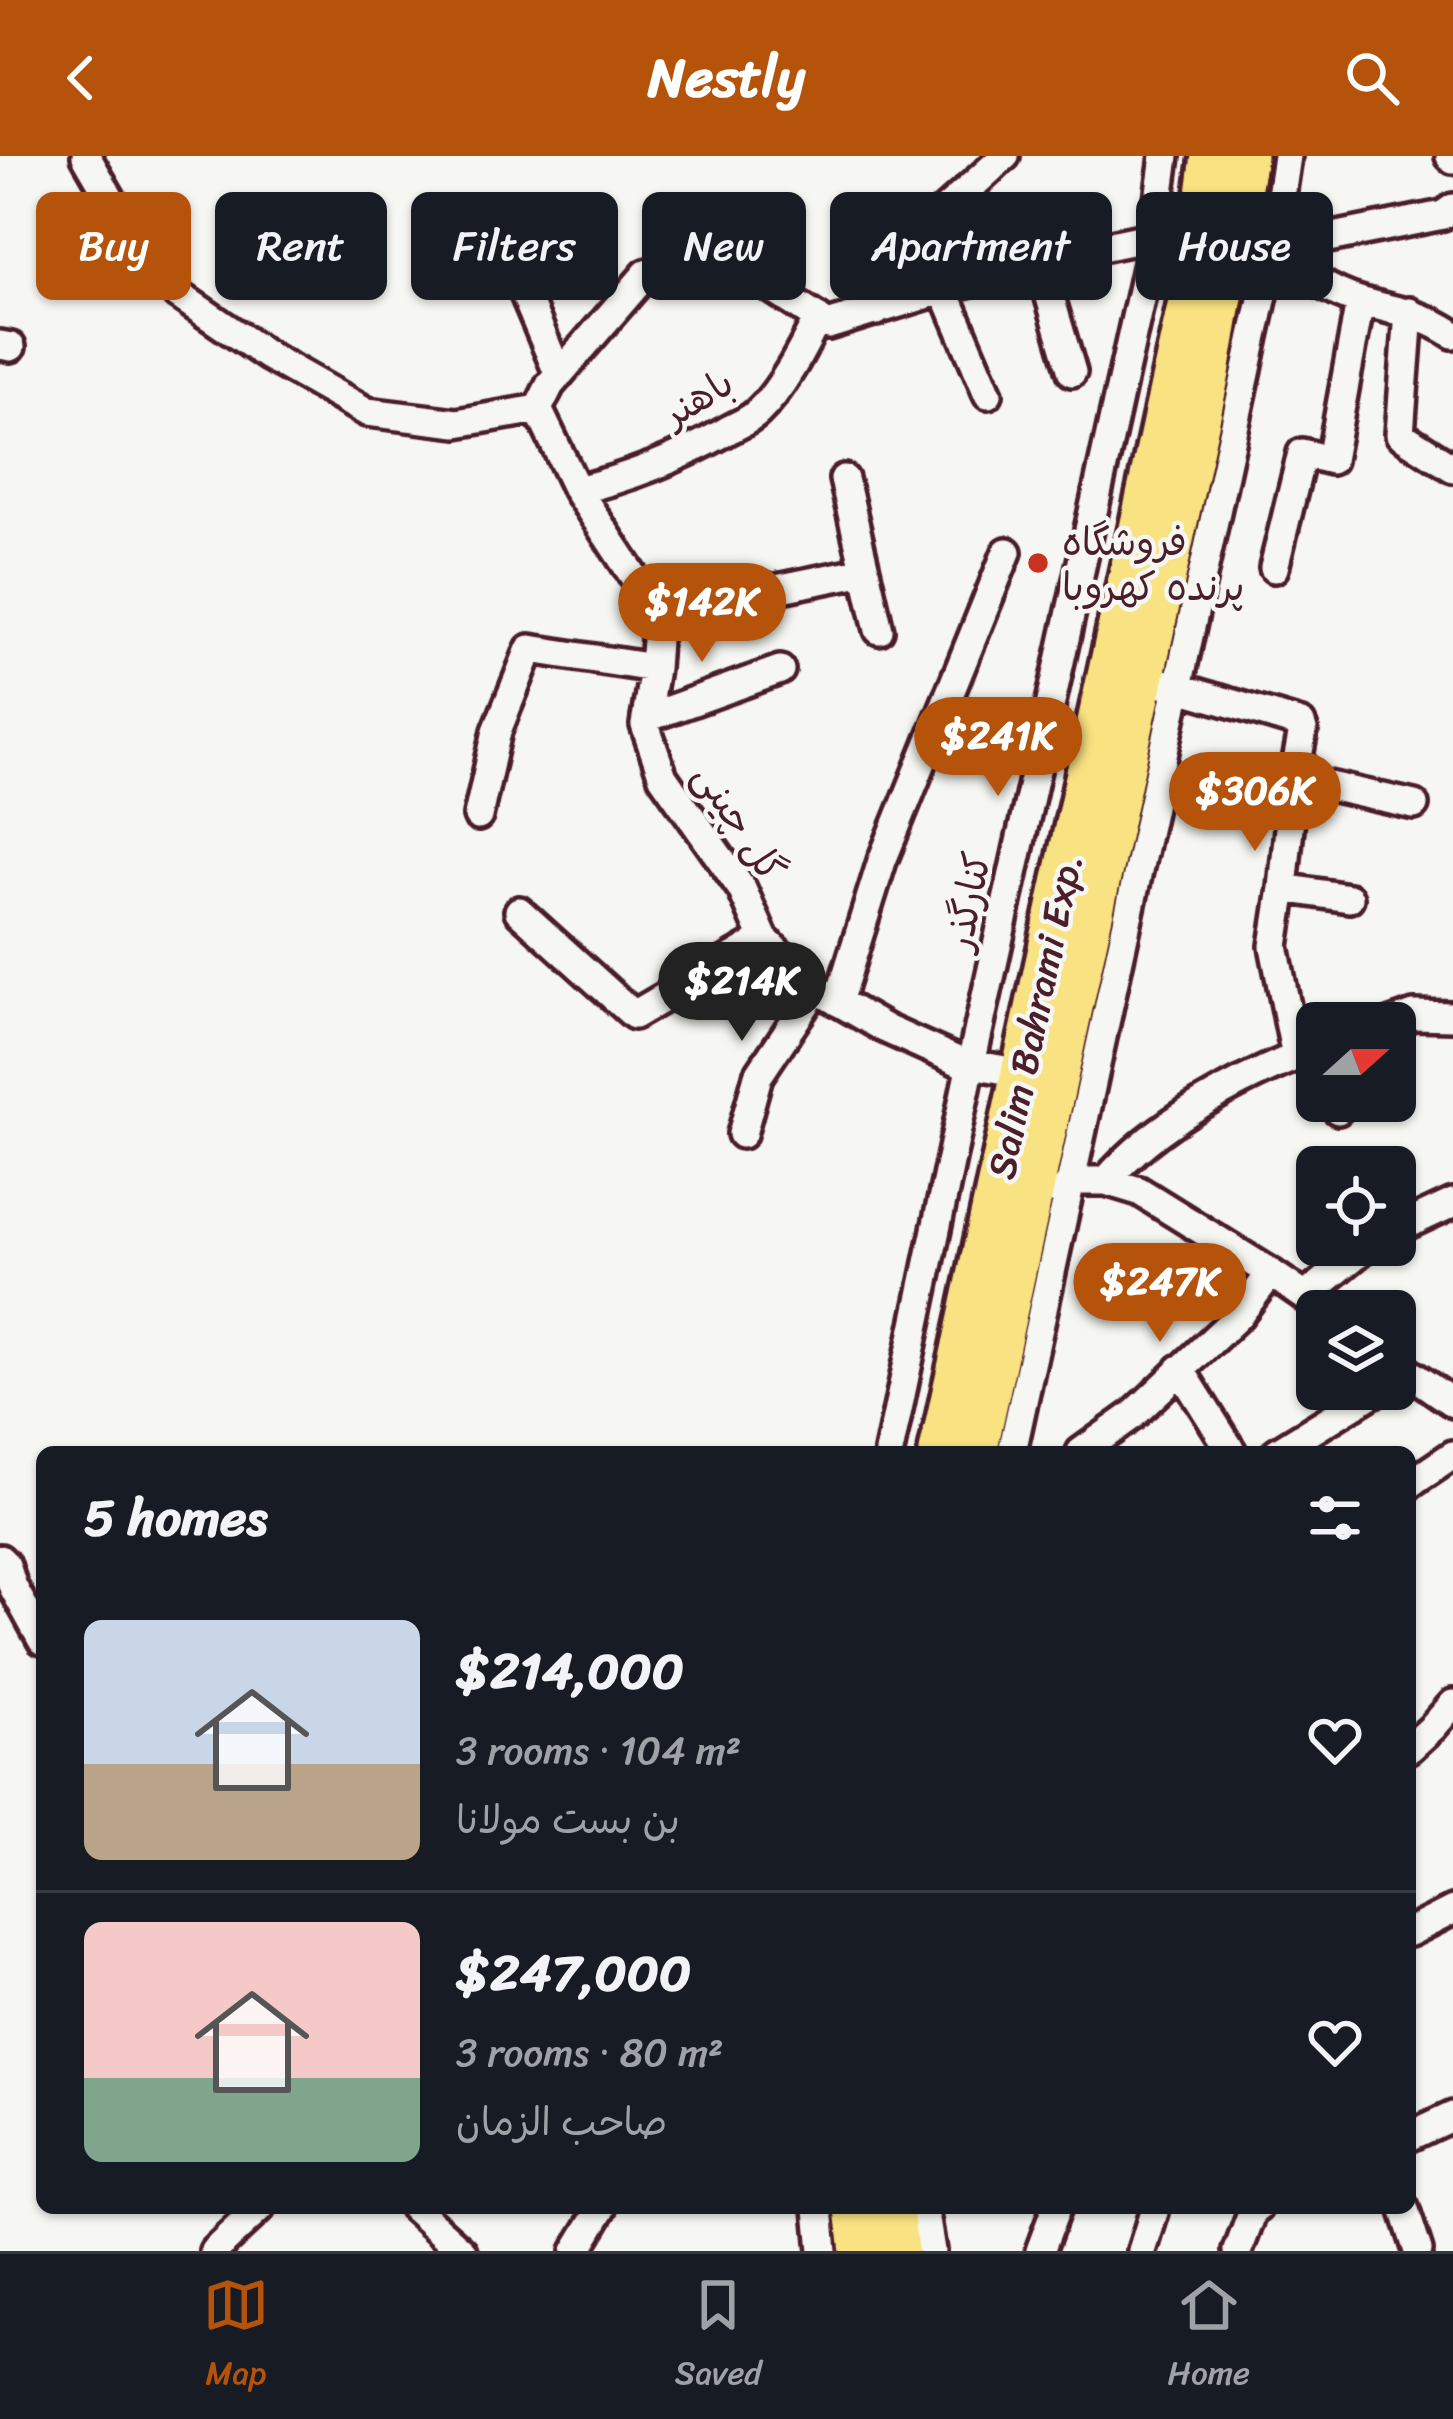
<!DOCTYPE html>
<html lang="en">
<head>
<meta charset="utf-8">
<style>
	body { margin:0; font-family:Sriracha,"Playpen Sans Arabic",sans-serif; background:#20242c; color:#f1f3f6; height:100vh; display:flex; flex-direction:column; font-size:45px; white-space:nowrap }
	* { box-sizing:border-box; margin:0 }
	p { font-size:39px; color:#9ea1a6 }
	.icon { flex:none; width:66px; height:66px; fill:none; stroke:currentColor; stroke-width:2; stroke-linecap:round; stroke-linejoin:round }
	.map { position:relative; flex:1; overflow:hidden }
	.details { position:absolute; left:36px; top:1290px; width:1380px; height:768px; display:flex; flex-direction:column; background:#171b24; border-radius:18px; box-shadow:0 3px 9px #0004 }
	.details>* { flex:none }
	.hud { position:absolute; left:36px; top:36px; width:1383px; height:108px; display:flex; gap:24px }
	.needle { width:78px; rotate:69deg }
	.controls { position:absolute; left:1296px; top:846px; display:grid; gap:24px }
	.controls a { display:grid; place-items:center; width:120px; height:120px; border-radius:18px; background:#171b24; box-shadow:0 3px 9px #0004; font-size:60px }
	.price { position:absolute; translate:-50% -102px; padding:0 27px; border-radius:42px; background:#b45309; color:#fff; font-size:39px; line-height:78px; filter:drop-shadow(0 3px 6px #0008) }
	.price::after { content:''; position:absolute; left:50%; top:72px; width:36px; height:27px; margin-left:-18px; background:inherit; clip-path:polygon(0 0,100% 0,50% 100%) }
	.price.on { background:#222; color:#fff }
	ul { padding:0; list-style:none }
	li { display:flex; align-items:center; gap:36px; height:300px; padding:0 48px }
	li+li { border-top:3px solid #363941 }
	li span { display:grid; place-items:center; flex:none; width:336px; height:240px; border-radius:18px; color:#555 }
	li>.icon { margin-inline-start:auto }
	span .icon { width:144px; height:144px; fill:#fffc; stroke-width:1 }
	li b { font-size:51px }
	h2 { display:flex; justify-content:space-between; align-items:center; height:144px; padding:0 48px; font-size:51px }
	.tag { padding:0 42px; border-radius:18px; background:#171b24; box-shadow:0 3px 9px #0004; font-size:42px; line-height:108px }
	.tag.on { background:#b45309; color:#fff }
	header { display:flex; justify-content:space-between; align-items:center; height:156px; padding:0 48px; background:#b45309; color:#fff; font-size:54px; font-weight:700 }
	.dock { display:flex; justify-content:space-around; align-items:center; height:168px; border-top:3px solid #363941; background:#171b24; font-size:33px; color:#9ea1a6 }
	.dock a { display:grid; justify-items:center; gap:6px }
	.dock .on { color:#b45309 }
	.map>svg:first-child { display:block }
</style>
</head>
<body>
<header><svg class="icon" aria-label="back" viewBox="0 0 24 24"><path d="M15 5l-7 7 7 7"/></svg>Nestly<svg class="icon" aria-label="search" viewBox="0 0 24 24"><circle cx="10" cy="10" r="6"/><path d="M15 15l6 6"/></svg></header>
<div class="map">
<svg width="1453" height="2095" viewBox="0 0 1453 2095">
	<rect width="100%" height="100%" fill="#f6f6f2"/>
	<filter id="ink" filterUnits="userSpaceOnUse"><feTurbulence type="fractalNoise" baseFrequency=".00833" numOctaves="2"/><feDisplacementMap in="SourceGraphic" scale="24" xChannelSelector="R" yChannelSelector="G"/><feConvolveMatrix kernelMatrix="1 2 1 2 8 2 1 2 1" color-interpolation-filters="sRGB"/></filter>
	<g filter="url(#ink)">
		<g fill="none" stroke-linecap="round" stroke-linejoin="round">
			<g stroke="#4a1f2b" stroke-width="36">
				<path id="minor" d="M86,0l26,45 65,93 91,62 99,56 90,11 81,-14
					M1450,0l3,3
					M494,65l65,154
					M1273,93c27,22 56,44 90,53 35,10 58,11 90,32
					M1273,93l170,-34 10,-7
					M1039,104l33,112
					M944,134l44,104
					M877,155l26,-63 102,-92
					M1409,156l-9,122 53,34
					M0,189l11,2
					M538,253l39,81 81,123 -4,55 -9,57 18,52 79,112 22,50 52,50 70,40 74,33 62,11
					M538,253l12,-24 96,-111 70,-22 112,73 211,-65 163,-34
					M844,323l35,151
					M577,334c51,-12 102,-32 148,-58 10,-6 24,-11 32,-19 25,-23 46,-65 61,-95
					M1274,412l28,-115 29,7 29,-158
					M658,457l207,-42
					M1163,527l138,41 2,6 -9,48 -11,110 -9,58 22,110
					M646,562l134,-48
					M1294,622l120,27
					M478,660l19,-85 33,-82 124,19
					M1283,732l66,10
					M519,755l115,104 130,-76
					M838,846l44,-141 125,-309
					M1391,867l23,-8 39,1
					M1335,945l3,9
					M742,978l16,-58 58,-87
					M1106,1025c50,-60 139,-105 211,-133
					M1062,1038l9,-13h35l33,10 132,82 55,38
					M1395,1074l58,-27
					M1306,1140l62,-51
					M1395,1207l58,40
					M1180,1213l52,83
					M889,1296l82,-388 183,-828 11,-80
					M1012,1296l261,-1203 14,-93
					M1081,1296l52,-37 106,-100 32,-42
					M1277,1296l102,-63
					M1410,1328l43,-29
					M0,1403l6,6 7,22 29,53
					M1410,1592l23,-21 20,-23
					M1410,1776l43,-22
					M1410,1980l43,-20
					M414,2052l48,43
					M819,2052l4,43
					M924,2052l7,43
					M1404,2052l14,43
					M214,2095l46,-43
					M576,2095l26,-43
					M1040,2095l16,-43
					M1142,2095l12,-39
					M1238,2095l15,-40 5,-3"/>
			</g>
			<g stroke="#4a1f2b" stroke-width="48">
				<path id="highway" d="M939,1296l259,-1196 13,-100
					M977,1296l233,-1079 37,-217
					M855,2052l5,43
					M893,2052l5,43"/>
			</g>
			<use href="#minor" stroke="#f6f6f2" stroke-width="27"/>
			<use href="#highway" stroke="#f8e281" stroke-width="39"/>
		</g>
	</g>
	<circle fill="#c8321e" stroke="#f6f6f2" stroke-width="4.5" cx="1038" cy="407" r="12"/>
	<g text-anchor="middle" stroke-width="9" stroke-linejoin="round" paint-order="stroke">
		<g font-size="39" fill="#4a1f2b" stroke="#f6f6f2">
			<text transform="translate(698 241) rotate(-31)" y="14">باهنر</text>
			<text transform="translate(740 666) rotate(57)" y="14">گل چینی</text>
			<text transform="translate(967 745) rotate(-78)" y="14">کنارگذر</text>
			<text transform="translate(1034 860) rotate(-78)" y="14">Salim Bahrami Exp.</text>
		</g>
		<g font-size="39" fill="#4a1f2b" stroke="#f6f6f2" text-anchor="start">
			<text x="1062" y="399">فروشگاه<tspan x="1062" dy="45">پرنده کهروبا</tspan></text>
		</g>
	</g>
</svg>
<div class="controls">
<a><svg class="needle" viewBox="-14 -14 28 28"><path d="M0-13l5 13h-10z" fill="#e53935"/><path d="M0 13l5-13h-10z" fill="#9ea1a6"/></svg></a>
<a><svg class="icon" aria-label="locate" viewBox="0 0 24 24"><circle cx="12" cy="12" r="6"/><path d="M12 2v4M12 18v4M2 12h4M18 12h4"/></svg></a>
<a><svg class="icon" aria-label="layers" viewBox="0 0 24 24"><path d="M12 4l9 5-9 5-9-5zM3 14l9 5 9-5"/></svg></a>
</div>
<b class="price" style="left:702px;top:509px">$142K</b>
<b class="price" style="left:998px;top:643px">$241K</b>
<b class="price" style="left:1255px;top:698px">$306K</b>
<b class="price on" style="left:742px;top:888px">$214K</b>
<b class="price" style="left:1160px;top:1189px">$247K</b>
<div class="hud">
<a class="tag on">Buy</a>
<a class="tag">Rent</a>
<a class="tag">Filters</a>
<a class="tag">New</a>
<a class="tag">Apartment</a>
<a class="tag">House</a>
</div>
<section class="details">
<h2>5 homes<svg class="icon" aria-label="filters" viewBox="0 0 24 24"><path d="M4 7h16M4 17h16"/><circle cx="9" cy="7" r="2"/><circle cx="15" cy="17" r="2"/></svg></h2>
<ul>
<li><span style="background:linear-gradient(#c9d6e8 60%,#b9a48a 0)"><svg class="icon" aria-label="home" viewBox="0 0 24 24"><path d="M3 11l9-7 9 7M6 9v11h12V9"/></svg></span><div><b>$214,000</b><p>3 rooms · 104 m²</p><p>بن بست مولانا</p></div><svg class="icon" aria-label="heart" viewBox="0 0 24 24"><path d="M12 20l-8-8c-3-5 5-10 8-4 3-6 11-1 8 4z"/></svg></li>
<li><span style="background:linear-gradient(#f6c9c9 65%,#7fa58c 0)"><svg class="icon" aria-label="home" viewBox="0 0 24 24"><path d="M3 11l9-7 9 7M6 9v11h12V9"/></svg></span><div><b>$247,000</b><p>3 rooms · 80 m²</p><p>صاحب الزمان</p></div><svg class="icon" aria-label="heart" viewBox="0 0 24 24"><path d="M12 20l-8-8c-3-5 5-10 8-4 3-6 11-1 8 4z"/></svg></li>
</ul>
</section>
</div>
<nav class="dock">
<a class="on"><svg class="icon" aria-label="map" viewBox="0 0 24 24"><path d="M3 6l6-2 6 2 6-2v14l-6 2-6-2-6 2zM9 4v14M15 6v14"/></svg>Map</a>
<a><svg class="icon" aria-label="saved" viewBox="0 0 24 24"><path d="M7 4h10v16l-5-4-5 4z"/></svg>Saved</a>
<a><svg class="icon" aria-label="home" viewBox="0 0 24 24"><path d="M3 11l9-7 9 7M6 9v11h12V9"/></svg>Home</a>
</nav>
</body>
</html>
